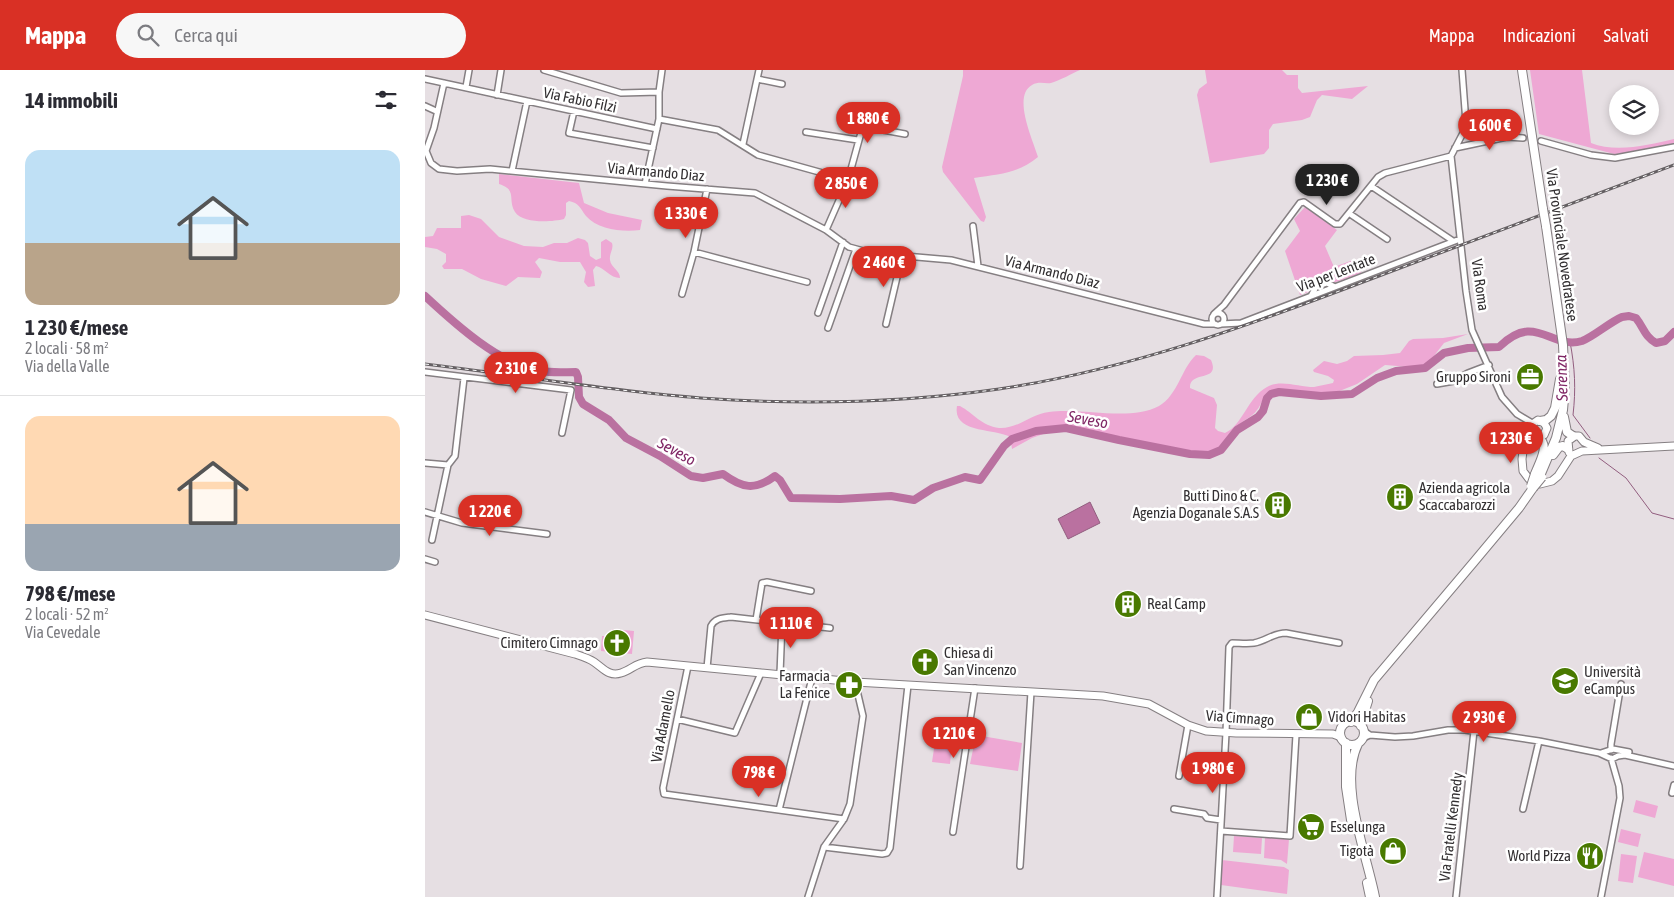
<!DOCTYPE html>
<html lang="it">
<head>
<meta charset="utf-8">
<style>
	body { margin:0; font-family:"Asap Condensed",sans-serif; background:#f7f7f7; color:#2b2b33; height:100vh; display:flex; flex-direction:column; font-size:19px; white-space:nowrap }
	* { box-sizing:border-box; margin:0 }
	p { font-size:16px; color:#7c7c81 }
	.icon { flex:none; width:28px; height:28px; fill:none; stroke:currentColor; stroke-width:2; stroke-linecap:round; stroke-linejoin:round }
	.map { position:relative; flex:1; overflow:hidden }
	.panel { display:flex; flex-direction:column; background:#fff; width:425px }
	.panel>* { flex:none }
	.buttons { position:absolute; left:1184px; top:15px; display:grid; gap:10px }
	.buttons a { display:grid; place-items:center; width:50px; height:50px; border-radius:50%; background:#fff; box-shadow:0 2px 8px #0003; font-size:25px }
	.price { position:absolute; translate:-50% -42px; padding:0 11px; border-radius:18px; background:#d93025; color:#fff; font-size:16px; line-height:32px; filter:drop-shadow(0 1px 2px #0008) }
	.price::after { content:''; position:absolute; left:50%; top:30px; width:15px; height:11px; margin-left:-8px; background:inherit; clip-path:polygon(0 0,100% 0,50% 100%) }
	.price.active { background:#222; color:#fff }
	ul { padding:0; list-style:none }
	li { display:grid; align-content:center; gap:10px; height:265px; padding:0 25px }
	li+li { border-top:1px solid #e1e1e2 }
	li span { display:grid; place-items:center; height:155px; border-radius:15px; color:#555 }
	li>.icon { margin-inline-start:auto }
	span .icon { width:90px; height:90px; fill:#fffc; stroke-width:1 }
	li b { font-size:21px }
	h2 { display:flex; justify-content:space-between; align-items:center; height:60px; padding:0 25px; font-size:21px }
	header { display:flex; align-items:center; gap:30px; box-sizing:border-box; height:70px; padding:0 25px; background:#d93025; color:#fff }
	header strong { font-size:24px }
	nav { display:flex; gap:28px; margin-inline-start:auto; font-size:18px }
	.search { width:350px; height:45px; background:#f7f7f7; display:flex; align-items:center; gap:12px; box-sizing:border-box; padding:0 18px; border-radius:28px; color:#7c7c81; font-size:19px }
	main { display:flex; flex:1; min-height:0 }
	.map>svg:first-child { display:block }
</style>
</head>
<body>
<header>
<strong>Mappa</strong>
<div class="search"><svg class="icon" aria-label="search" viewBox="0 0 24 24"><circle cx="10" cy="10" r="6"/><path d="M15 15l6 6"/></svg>Cerca qui</div>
<nav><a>Mappa</a><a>Indicazioni</a><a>Salvati</a></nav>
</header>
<main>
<section class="panel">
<h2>14 immobili<svg class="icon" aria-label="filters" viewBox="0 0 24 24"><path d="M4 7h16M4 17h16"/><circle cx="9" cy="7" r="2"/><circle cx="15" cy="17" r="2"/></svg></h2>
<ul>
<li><span style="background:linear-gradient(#bfe0f5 60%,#b9a48a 0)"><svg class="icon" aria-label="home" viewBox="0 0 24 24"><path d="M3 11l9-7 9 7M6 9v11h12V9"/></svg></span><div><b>1 230 €/mese</b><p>2 locali · 58 m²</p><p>Via della Valle</p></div></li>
<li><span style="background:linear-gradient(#ffd9b3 70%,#9aa5b1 0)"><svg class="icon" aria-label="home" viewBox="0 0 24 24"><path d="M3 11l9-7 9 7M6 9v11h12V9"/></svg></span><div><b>798 €/mese</b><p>2 locali · 52 m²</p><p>Via Cevedale</p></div></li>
</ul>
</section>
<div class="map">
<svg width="1249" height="827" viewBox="0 0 1249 827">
	<rect width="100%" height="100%" fill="#e6dfe3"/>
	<path fill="#eea8d4" d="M538,0h117c-9,4 -19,10 -29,13 -6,1 -12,-2 -19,2 -20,11 1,55 6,72 -21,17 -38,17 -64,21l12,39 -2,5 -3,-1 -38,-49 -1,-5 21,-91z
		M780,0h77l5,5h11v13l4,5 66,-7 -16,13 -30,-4 -5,5 -7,17 -8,3 -29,4 -4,6v18l-5,6 -54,9 -13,-68 2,-6 8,-6z
		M1105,0h52l9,73c25,10 58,2 83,-4v6l-40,8 -20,1 -75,-20z
		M74,104l80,9 5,20 24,10 34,7 -2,10c-17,2 -42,0 -54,-14 -6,-8 -7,-13 -17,-15l-3,2v12l-2,4c-12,3 -41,5 -49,-7 -8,-13 3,-22 -16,-28z
		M880,137l32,23 -12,16 9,21 22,-8 5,14 -61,22 -15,-44 15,-20 -6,-12z
		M44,145l12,4 18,18 25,9 19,1 11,-4h13l11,-5 7,2 3,3 2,13 6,4 5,-2v-16l5,-3 6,4c2,6 -3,10 -2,17 1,8 10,10 10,18 -10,0 -15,-10 -24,-12l-3,4 2,16 -7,1 -4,-5 2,-10 -6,-10h-20l-21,-4 -4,4 7,10 -2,6 -22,-1 -12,9 -25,-7 -19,-10h-18l-2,-3 4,-4v-8l-9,-5 -12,-2v-10l8,-1 4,-8h24v-12z
		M1043,264l-24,9 -14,18 -6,5 -14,1 -25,-2 -28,19 -20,8 -17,2 -50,-3c-7,4 -8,13 -13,19 -5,7 -12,9 -18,15 -18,18 -21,35 -51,26l-2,2 -112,-22 -28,2 -14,5 -20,11 -2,-12c-14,-9 -58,-3 -53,-31h3c13,7 22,20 39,22 19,1 32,-14 50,-16 33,-5 80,10 110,-6 19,-11 22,-37 37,-51l8,1 7,4c10,23 -22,10 -21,28l24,10 3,7 -2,23 3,3 7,2c18,-8 22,-35 42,-46 13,-8 32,0 47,0 6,-1 13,-3 19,-4l1,-3 -6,-4 -14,-4 -1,-2 11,-9 13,3 10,-3 7,-5 29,-1 17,-2 9,-12 4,-2 30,-1z
		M187,559l22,2 -2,23 -31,-3 1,-15h10z
		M512,659l16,4 -3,31 -18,-2z
		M551,665l46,8 -4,28 -48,-7z
		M1211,730l22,6 -3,12 -22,-6z
		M1196,759l20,5 -3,13 -20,-5z
		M809,766l28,2 -1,16 -28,-2z
		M840,767l24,2 -2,25 -6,-4 -17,-2z
		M1219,782l30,7v27l-36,-9z
		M1196,784l16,2 -4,27 -15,-2z
		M797,790l62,7 5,3 -2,24 -66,-9z"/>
	<path fill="#ba71a0" stroke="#925e7f" d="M665,432l10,21 -32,16 -10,-20z"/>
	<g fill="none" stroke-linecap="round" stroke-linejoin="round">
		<path stroke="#925e7f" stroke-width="1" d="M1145,272c5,25 6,48 3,73l17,23
			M1174,388l27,20 26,35 22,6"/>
		<path stroke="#ba71a0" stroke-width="8" d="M0,226c29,27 76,70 116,75 11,2 23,1 35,1l2,5 1,20 4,7 26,16 17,18 34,18 31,20 12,2 20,-4c19,14 32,17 52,2l5,4 11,18 49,1 51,-3 23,4 19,-12 32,-11 15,3 24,-34 8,-7 24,-8 30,-3 53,12 71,14 19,1 12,-5 16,-20 21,-13 5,-6 4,-13 4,-4 8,-2 42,4 31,-2 25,-16 19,-7 29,-3 19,-15 24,-5 31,-1c37,-36 51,3 83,-6 11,-4 28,-19 40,-24l7,-1 7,2c8,10 9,19 20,25l9,-2 9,-9"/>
		<path stroke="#c2bcc0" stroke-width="5" stroke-dasharray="5 2.5" stroke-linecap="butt" d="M1098,68l18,3"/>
		<g stroke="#857f82" stroke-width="8">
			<path id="street" d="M119,0l77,23 38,-1
				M1037,0l4,53 -3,10 -12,23 15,135 6,39 30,67 15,17 15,9
				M0,9l232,50
				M332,9l25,5
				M41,17l3,-17
				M72,25l4,-25
				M0,36l11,5
				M149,41l-5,22 84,15
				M234,49l59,11 40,25 90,25
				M381,62l52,8
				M1116,71l50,14 24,3 59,-11
				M318,74l16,-74
				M1030,78l52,-11 16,1
				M1,81l5,12 8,6 18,2 33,-2 177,17 88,7 71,37 23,17 22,6 80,7 253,64h11
				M1,81l8,-23 10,-45
				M87,101l15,-70
				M220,114l14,-65v-27l3,-22
				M946,116l82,55
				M925,144l37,25
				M548,156l5,40
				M401,160l22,-50 14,-51 5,-2 38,7
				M269,182l113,30
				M257,224l12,-42 13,-63
				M886,226l5,-9 11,-4 8,4
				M787 249a6 6 0 1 1 12 0a6 6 0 1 1-12 0Z
				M393,243l25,-71
				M789,244l10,-9 76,-102 4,-1 31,22h5l38,-47 7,-4 66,-17
				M461,254l16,-68
				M796,254l20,-1 219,-84
				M403,258l28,-79
				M0,302l146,18 -9,43
				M1012,314l17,-3 14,-8 21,-8
				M0,393l23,2 7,-9 9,-78
				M0,442l37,11 85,11
				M7,470l16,-75
				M0,489l10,3
				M331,550l6,-37 5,-1 44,9
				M263,596l-25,122 1,6 180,25
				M282,598l4,-42c4,-8 12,-8 20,-9l99,11
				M355,604l2,-51
				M252,649l58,14 26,-60
				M945,665l25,2 18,-1 35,-6h17l74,11 60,12 13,6 6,-3 7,-1 49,11
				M938,668l7,-3 -6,-4
				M1186,680v-6l10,-60
				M1176,683l12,-4 16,3
				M754,706l9,-51
				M1247,723l2,-8
				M749,739l30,5 3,4 14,2
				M1098,739l16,-68
				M354,740l33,-132
				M796,761l69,5 6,-101
				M528,762l22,-144
				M399,777l58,7 5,-1 3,-5 18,-163
				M595,796l11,-174
				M383,827l16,-50 20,-28 6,-15 13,-88 -8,-34
				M792,827l9,-164 3,-86 3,-4c7,0 15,1 22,0 12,-2 19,-10 32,-10l53,10
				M1031,827l18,-166
				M1176,827l19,-99 -1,-12 -8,-28"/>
		</g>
		<g stroke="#857f82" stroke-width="9">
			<path id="secondary" d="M1099,374c8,-8 13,-4 20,-9l3,-7 -3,-5 -6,-3 -7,5 -1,7 -6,12 -2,15 1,12 6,8 11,5 12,-3 6,-5 13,-20 11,-5 92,-5
				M1144,382l-1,-11 7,-5h4l5,6 14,6
				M0,545l150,39c6,2 13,4 19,8 9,6 15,15 27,11 10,-3 15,-10 26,-11l208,20 248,14 46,8 39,21 18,6 30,2 97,1 8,3"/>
		</g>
		<g stroke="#857f82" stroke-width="10">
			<path id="primary" d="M1097,0l21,139
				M1139,347l3,15 6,4
				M1115,351l6,-1 5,-4 4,-8 5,-29
				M1128,385l6,-8 4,-1 5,3
				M1110,404c4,-11 15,-28 4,-36
				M1115,406l16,-38 7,-28 2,-23 -2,-42 -17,-119
				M915 663a12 12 0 1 1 24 0a12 12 0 1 1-24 0Z
				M926,652l7,-10 16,-32 99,-117 46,-55 14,-20
				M936,656l1,-6 6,-19
				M921,673v44l5,33
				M933,674c-20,40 9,111 17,153
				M942,813l3,14"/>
		</g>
		<use href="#street" stroke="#fff" stroke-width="5"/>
		<use href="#secondary" stroke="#fff" stroke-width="7"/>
		<use href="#primary" stroke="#fff" stroke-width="8"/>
		<g stroke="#656063" stroke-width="3">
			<path id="rail" d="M0,294c92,11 184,27 276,34 99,7 200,5 298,-9 129,-19 251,-64 372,-110 101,-38 202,-76 303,-114"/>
		</g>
		<use href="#rail" stroke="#fff" stroke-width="1" stroke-dasharray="4" stroke-linecap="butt"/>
		<g stroke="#857f82" stroke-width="10" stroke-linecap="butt">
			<path id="primary-bridge" d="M1118,139l3,17
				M1106,416l4,-12
				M1108,418l9,-11"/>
		</g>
		<use href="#primary-bridge" stroke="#fff" stroke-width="8"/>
	</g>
	<defs>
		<g id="office-disc" transform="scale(1.4375)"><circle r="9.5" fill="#497900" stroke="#fff"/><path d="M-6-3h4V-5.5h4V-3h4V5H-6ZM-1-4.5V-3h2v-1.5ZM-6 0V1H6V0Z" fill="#fff"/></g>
		<g id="building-disc" transform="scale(1.4375)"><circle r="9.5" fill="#497900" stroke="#fff"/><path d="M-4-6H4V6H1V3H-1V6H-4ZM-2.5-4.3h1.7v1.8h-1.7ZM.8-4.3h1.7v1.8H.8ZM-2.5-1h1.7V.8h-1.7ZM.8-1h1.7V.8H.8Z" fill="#fff"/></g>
		<g id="church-disc" transform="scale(1.4375)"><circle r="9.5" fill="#497900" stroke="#fff"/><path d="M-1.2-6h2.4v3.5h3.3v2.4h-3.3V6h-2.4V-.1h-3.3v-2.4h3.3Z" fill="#fff"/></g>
		<g id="university-disc" transform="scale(1.4375)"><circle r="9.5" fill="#497900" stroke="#fff"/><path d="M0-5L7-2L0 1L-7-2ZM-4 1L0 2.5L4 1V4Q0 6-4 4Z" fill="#fff"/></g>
		<g id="pharmacy-disc" transform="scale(1.4375)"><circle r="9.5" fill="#497900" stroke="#fff"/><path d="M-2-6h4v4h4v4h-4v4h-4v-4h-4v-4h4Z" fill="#fff"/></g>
		<g id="shop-disc" transform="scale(1.4375)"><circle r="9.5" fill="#497900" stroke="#fff"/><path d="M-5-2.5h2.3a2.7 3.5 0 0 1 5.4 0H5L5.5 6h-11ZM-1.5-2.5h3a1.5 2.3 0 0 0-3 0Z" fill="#fff"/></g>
		<g id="supermarket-disc" transform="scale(1.4375)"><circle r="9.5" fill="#497900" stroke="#fff"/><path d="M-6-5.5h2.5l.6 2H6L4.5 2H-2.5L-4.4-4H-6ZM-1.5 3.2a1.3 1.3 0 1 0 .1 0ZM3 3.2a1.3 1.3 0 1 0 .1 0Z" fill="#fff"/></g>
		<g id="restaurant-disc" transform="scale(1.4375)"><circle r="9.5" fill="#497900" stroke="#fff"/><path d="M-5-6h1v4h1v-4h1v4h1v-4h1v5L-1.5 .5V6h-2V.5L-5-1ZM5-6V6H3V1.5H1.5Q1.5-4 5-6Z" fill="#fff"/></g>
	</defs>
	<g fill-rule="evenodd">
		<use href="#office-disc" x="1105" y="307"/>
		<use href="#building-disc" x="975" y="427"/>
		<use href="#building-disc" x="853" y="435"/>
		<use href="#building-disc" x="703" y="534"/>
		<use href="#church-disc" x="192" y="573"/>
		<use href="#church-disc" x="500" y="592"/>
		<use href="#university-disc" x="1140" y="611"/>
		<use href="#pharmacy-disc" x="424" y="615"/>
		<use href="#shop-disc" x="884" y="647"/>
		<use href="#supermarket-disc" x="886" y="757"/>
		<use href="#shop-disc" x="968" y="781"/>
		<use href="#restaurant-disc" x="1165" y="786"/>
	</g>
	<g text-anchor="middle" stroke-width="5" stroke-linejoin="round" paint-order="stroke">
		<g font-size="15" fill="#333032" stroke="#fff">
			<text transform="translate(155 30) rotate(12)" y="5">Via Fabio Filzi</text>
			<text transform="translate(231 102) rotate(5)" y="5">Via Armando Diaz</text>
			<text transform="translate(1137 175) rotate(82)" y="5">Via Provinciale Novedratese</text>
			<text transform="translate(627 202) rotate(14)" y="5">Via Armando Diaz</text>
			<text transform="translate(911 203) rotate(-21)" y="5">Via per Lentate</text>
			<text transform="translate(1055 215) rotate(82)" y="5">Via Roma</text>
			<text transform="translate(815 648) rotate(4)" y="5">Via Cimnago</text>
			<text transform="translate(238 656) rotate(-79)" y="5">Via Adamello</text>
			<text transform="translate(1026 757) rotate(-83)" y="5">Via Fratelli Kennedy</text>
		</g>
		<g font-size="15" fill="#333032" stroke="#fff" text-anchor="end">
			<text x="1086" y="312">Gruppo Sironi</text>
			<text x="994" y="423" text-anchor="start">Azienda agricola<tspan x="994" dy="17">Scaccabarozzi</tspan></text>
			<text x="834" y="431">Butti Dino &amp; C.<tspan x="834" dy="17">Agenzia Doganale S.A.S</tspan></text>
			<text x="722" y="539" text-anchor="start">Real Camp</text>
			<text x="173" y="578">Cimitero Cimnago</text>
			<text x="519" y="588" text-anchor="start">Chiesa di<tspan x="519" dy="17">San Vincenzo</tspan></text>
			<text x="1159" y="607" text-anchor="start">Università<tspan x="1159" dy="17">eCampus</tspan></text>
			<text x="405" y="611">Farmacia<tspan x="405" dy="17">La Fenice</tspan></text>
			<text x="903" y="652" text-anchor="start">Vidori Habitas</text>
			<text x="905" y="762" text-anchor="start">Esselunga</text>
			<text x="949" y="786">Tigotà</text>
			<text x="1146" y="791">World Pizza</text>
		</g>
		<g font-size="16" font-style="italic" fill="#802866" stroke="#fff">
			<text transform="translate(1136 308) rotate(-92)" y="6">Serenza</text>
			<text transform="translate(663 349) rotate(10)" y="6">Seveso</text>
			<text transform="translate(252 381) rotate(29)" y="6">Seveso</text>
		</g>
	</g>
</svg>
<div class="buttons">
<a><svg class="icon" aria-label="layers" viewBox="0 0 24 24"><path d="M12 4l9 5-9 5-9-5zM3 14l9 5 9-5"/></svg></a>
</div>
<b class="price" style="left:443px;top:74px">1 880 €</b>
<b class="price" style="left:1065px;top:81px">1 600 €</b>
<b class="price active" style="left:902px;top:136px">1 230 €</b>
<b class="price" style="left:421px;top:139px">2 850 €</b>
<b class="price" style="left:261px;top:169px">1 330 €</b>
<b class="price" style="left:459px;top:218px">2 460 €</b>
<b class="price" style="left:91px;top:324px">2 310 €</b>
<b class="price" style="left:1086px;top:394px">1 230 €</b>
<b class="price" style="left:65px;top:467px">1 220 €</b>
<b class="price" style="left:366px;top:579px">1 110 €</b>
<b class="price" style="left:1059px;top:673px">2 930 €</b>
<b class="price" style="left:529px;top:689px">1 210 €</b>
<b class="price" style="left:788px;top:724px">1 980 €</b>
<b class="price" style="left:334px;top:728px">798 €</b>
</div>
</main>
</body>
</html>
